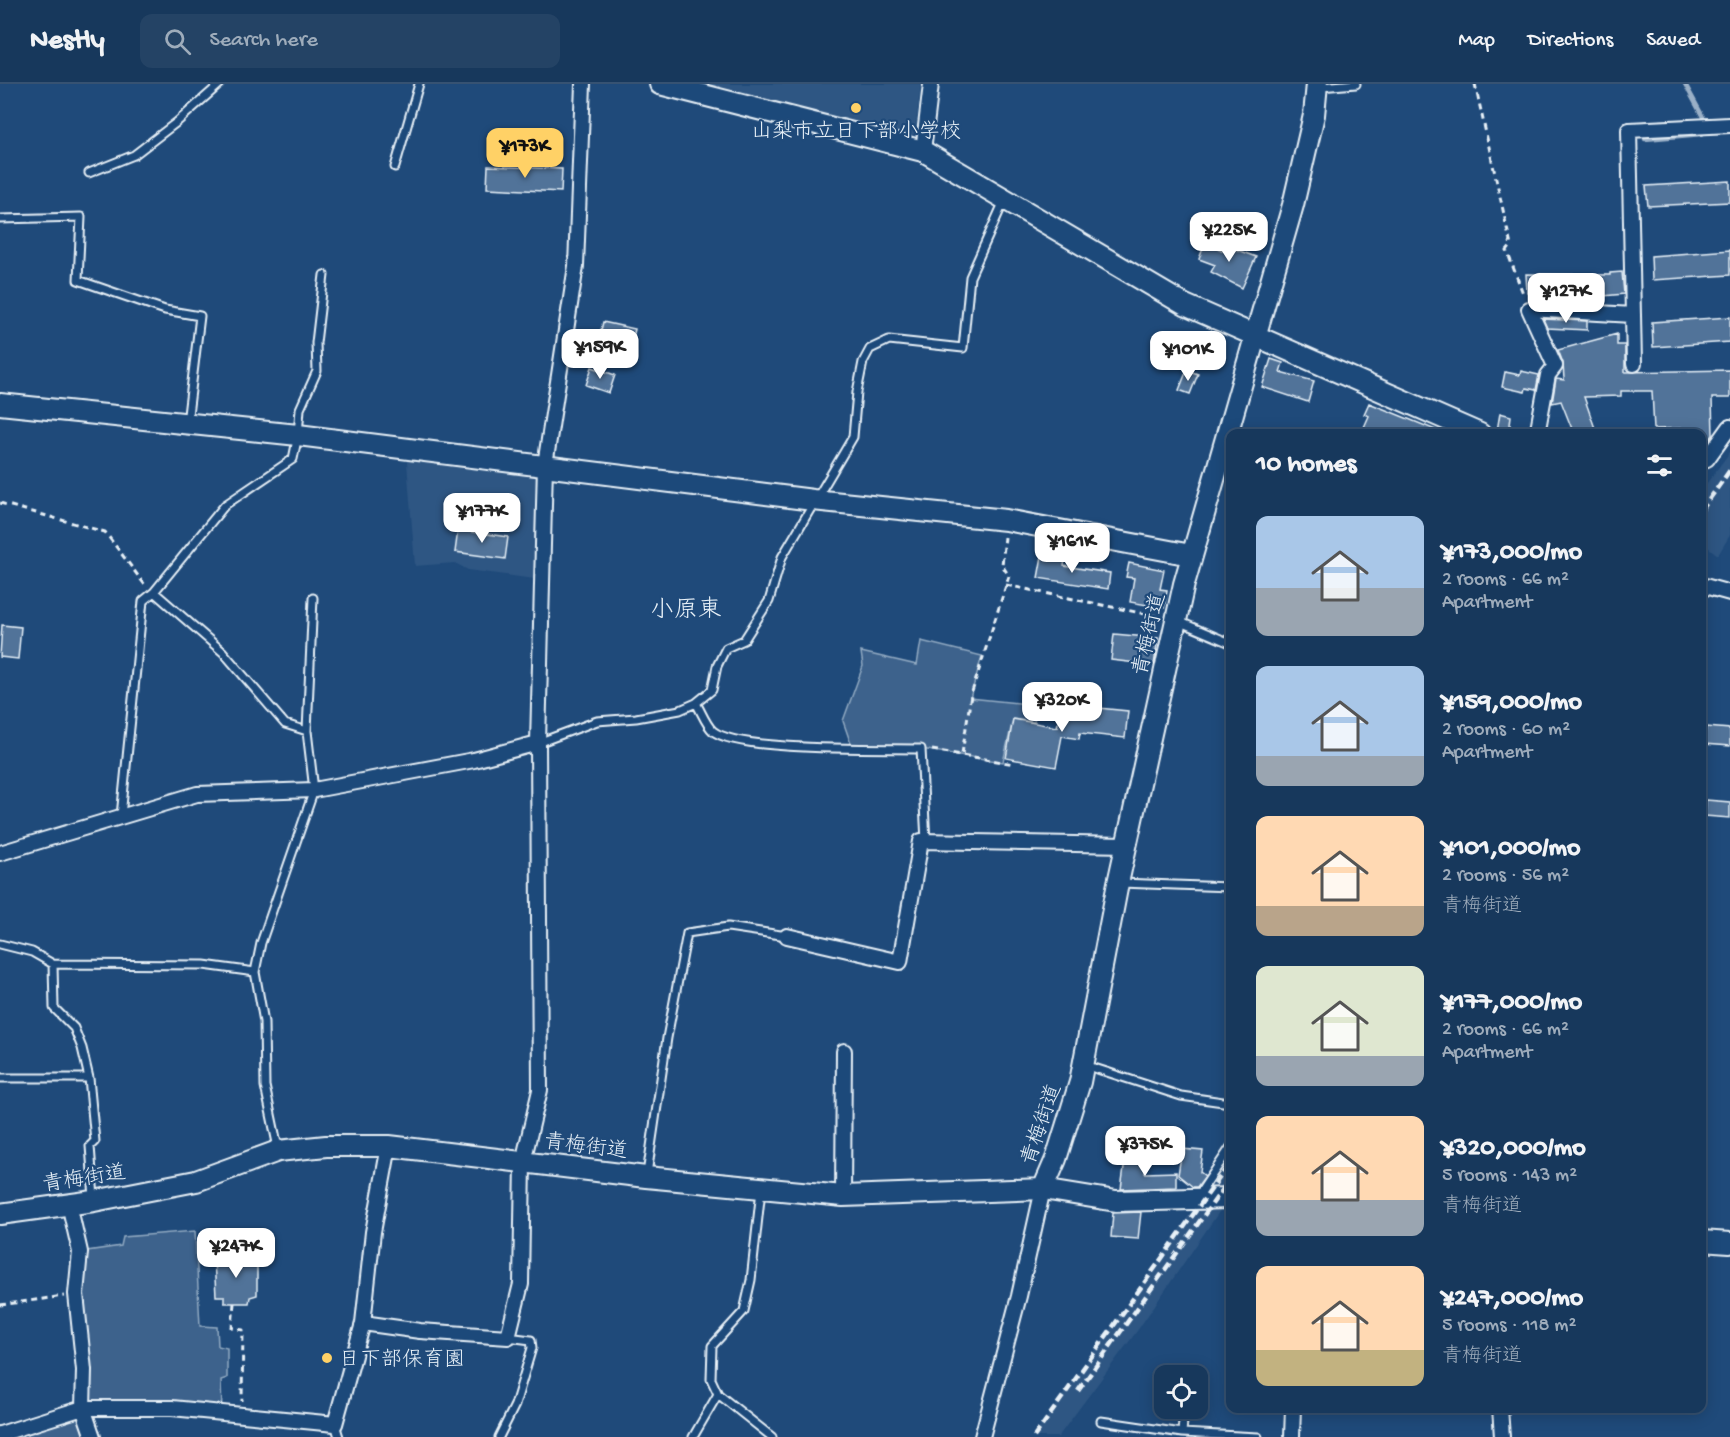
<!DOCTYPE html>
<html lang="en">
<head>
<meta charset="utf-8">
<style>
	body { margin:0; font-family:"Gochi Hand","Klee One",sans-serif; background:#244365; color:#f1f3f6; height:100vh; display:flex; flex-direction:column; font-size:22px; white-space:nowrap }
	* { box-sizing:border-box; margin:0 }
	p { font-size:20px; color:#9eacbb }
	.icon { flex:none; width:33px; height:33px; fill:none; stroke:currentColor; stroke-width:2; stroke-linecap:round; stroke-linejoin:round }
	.map { position:relative; flex:1; overflow:hidden }
	.panel { position:absolute; left:1226px; top:345px; width:480px; height:984px; display:flex; flex-direction:column; background:#17385c; border-radius:12px; box-shadow:0 3px 15px #0003,0 0 0 2px #365272 }
	.panel>* { flex:none }
	.fabs { position:absolute; left:1154px; top:1281px; display:grid; gap:12px }
	.fabs a { display:grid; place-items:center; width:54px; height:54px; border-radius:12px; background:#17385c; box-shadow:0 3px 15px #0003,0 0 0 2px #365272; font-size:30px }
	.price { position:absolute; translate:-50% -51px; padding:0 14px; border-radius:12px; background:#fff; color:#222; font-size:20px; line-height:39px; filter:drop-shadow(0 2px 3px #0008) }
	.price::after { content:''; position:absolute; left:50%; top:36px; width:18px; height:14px; margin-left:-9px; background:inherit; clip-path:polygon(0 0,100% 0,50% 100%) }
	.price.selected { background:#ffd166; color:#111 }
	ul { padding:0; list-style:none }
	li { display:flex; align-items:center; gap:18px; height:150px; padding:0 30px }
	li span { display:grid; place-items:center; flex:none; width:168px; height:120px; border-radius:12px; color:#555 }
	li>.icon { margin-inline-start:auto }
	span .icon { width:72px; height:72px; fill:#fffc; stroke-width:1 }
	li b { font-size:26px }
	h2 { display:flex; justify-content:space-between; align-items:center; height:72px; padding:0 30px; font-size:26px }
	header { display:flex; align-items:center; gap:36px; box-sizing:border-box; height:84px; padding:0 30px; background:#17385c; border-bottom:2px solid #365272 }
	header strong { font-size:28px }
	nav { display:flex; gap:33px; margin-inline-start:auto; font-size:21px }
	.search { width:420px; height:54px; background:#244365; display:flex; align-items:center; gap:15px; box-sizing:border-box; padding:0 21px; border-radius:12px; color:#9eacbb; font-size:22px }
	.map>svg:first-child { display:block }
</style>
</head>
<body>
<header>
<strong>Nestly</strong>
<div class="search"><svg class="icon" aria-label="search" viewBox="0 0 24 24"><circle cx="10" cy="10" r="6"/><path d="M15 15l6 6"/></svg>Search here</div>
<nav><a>Map</a><a>Directions</a><a>Saved</a></nav>
</header>
<div class="map">
<svg width="1730" height="1353" viewBox="0 0 1730 1353">
	<rect width="100%" height="100%" fill="#1f4a7a"/>
	<filter id="ink" filterUnits="userSpaceOnUse"><feTurbulence type="fractalNoise" baseFrequency=".0167" numOctaves="2"/><feDisplacementMap in="SourceGraphic" scale="12" xChannelSelector="R" yChannelSelector="G"/><feConvolveMatrix kernelMatrix="1 2 1 2 8 2 1 2 1" color-interpolation-filters="sRGB"/></filter>
	<g filter="url(#ink)">
		<path fill="#2e5683" d="M696,0h225l-6,49 -5,4z
			M406,365l139,16 -3,115 -74,-10 -13,-7 -40,3z
			M1730,368v83l-12,20 -14,-11 -3,4v-57z
			M1230,1071v41l-93,135 -79,106h-25l119,-167z"/>
		<path fill="#3c628c" stroke="#92aac2" stroke-width="1.5" d="M921,557l61,15 -12,42 68,7 -4,17 -21,-3 -10,43 -82,-13 -69,-2 -9,-26 20,-55 -2,-14 56,13z
			M195,1147l5,95 17,1 1,19 9,2v30l-6,2 1,33 -132,-2 -10,-159 41,-6 2,-9z
			M79,1334l7,19h-59l2,-7z"/>
		<g fill="none" stroke-linecap="round" stroke-linejoin="round">
			<path stroke="#9ab0c7" stroke-width="4.5" d="M1645,55l57,-5 1,-17 -18,-33"/>
		</g>
		<path fill="#517399" stroke="#e8f1f8" stroke-width="1.5" d="M488,82l74,3 -1,23 -74,-4z
			M1730,97v21l-82,4 -2,-20z
			M1205,159l17,7 2,-5 32,12 -14,31 -31,-16 4,-7 -16,-6z
			M1730,166v25l-78,5 -1,-24z
			M1622,188l2,22 -21,2 -1,-4 -47,-4v3l-28,2 -1,-19 84,1v-2z
			M1730,233v25l-77,5 -1,-25z
			M1543,235l44,2v9l-40,-2z
			M603,238l32,7 -5,21 -32,-7z
			M1617,250v11h8v27l105,-2v28h-18l1,37 -3,4 -9,1v-6h-10v-6l-37,1 -2,-38h-31v5l-37,1 13,37h-23l-13,-33 -9,2 4,-24 8,1 -1,-17 -5,-13z
			M1271,275l12,4 -3,9 34,9 -6,21 -46,-15z
			M592,283l23,8 -6,18 -23,-8z
			M1187,286l11,4 -8,20 -11,-4z
			M1521,287l18,4 -3,15 -10,-2 -1,4 -23,-5 3,-15 15,3z
			M1369,319l74,30 -1,1h-81l8,-18 -5,-2z
			M1500,329l11,3 -2,17 -12,-2z
			M458,446l50,7 -3,22 -50,-7z
			M1042,472l23,4 -1,6 46,7 -2,16 -70,-11z
			M1129,479l35,7 -4,19 7,1 -3,18 -34,-6 4,-24 -8,-1z
			M2,541l19,2 -3,32 -18,-2z
			M1114,550l44,4 -4,27 -43,-5z
			M1062,620l37,6v-2l29,3 -3,27 -45,-5 -1,6 -17,-3 -6,31 -50,-9 7,-39 44,8z
			M1706,643l24,2v17l-26,-2z
			M1706,716l24,2v16l-25,-2z
			M1182,1065l21,2 -3,21 5,4 -8,11h-4l-15,-12z
			M1125,1076l22,3 -2,10 31,-1v15l-55,2z
			M1141,1128l-3,27 -27,-2 2,-24z
			M257,1174v37l-7,2 -1,6h-25v-7h-8l-2,-37z"/>
		<g fill="none" stroke-linecap="round" stroke-linejoin="round">
			<g stroke="#e8f1f8" stroke-width="11">
				<path id="lane" d="M1320,3l36,-3
					M395,83l24,-83
					M89,89l45,-18 43,-33 43,-38
					M0,135l81,-2 -3,63 87,30 35,6 -13,107
					M1178,537l52,22
					M696,619l16,-13 5,-24 9,-18 18,-8 25,-39 13,-44 71,-120 4,-45 6,-30 7,-13 19,-9 74,8 7,-71 34,-76
					M307,647l6,-133
					M538,659l59,-22 39,-3 44,-8 16,-7c5,8 10,22 17,28 26,21 168,17 208,18l5,92
					M121,732l22,-215 11,-9
					M1120,799l110,4
					M0,860l32,8 21,12 151,1 51,7
					M53,880l1,44 20,20 8,20 7,30 6,63 -5,5 4,52
					M1085,981l96,31 49,7
					M0,994h89
					M278,1064l-13,-62 -1,-64 -9,-50 6,-29 53,-153 -7,-59 -22,-7 -62,-72 -69,-60 71,-87 68,-46 5,-24 2,-26 17,-38 -1,-28 8,-68
					M647,1090l20,-136 20,-105 41,-6 59,9
					M761,1106l-10,90 -7,31 -32,35 -1,33 7,15 54,43
					M1198,1112l32,-48
					M1101,1337l81,12 76,4
					M335,1340l4,13
					M1182,1349l2,-25
					M499,1353l16,-32 17,-57 -1,-8 -23,-3
					M693,1353l25,-43"/>
			</g>
			<g stroke="#e8f1f8" stroke-width="18">
				<path id="street" d="M923,67l8,-67
					M1633,231l-4,-185 101,-5
					M1537,350l11,-59 7,-9 -26,-57 104,6 1,49
					M1701,377l6,-2 23,-32
					M1701,501l29,8
					M0,769l197,-59 117,-4 160,-30 64,-17
					M787,852l113,26 21,-121 206,4
					M843,1112l1,-145
					M69,1120l11,48 -4,42 8,76 -1,38 10,29
					M363,1239l57,8 88,6 13,-53 2,-122 17,-72 -2,-347 7,-278 31,-199 7,-182
					M1500,1324l2,29
					M0,1350l83,-26h89l163,16 28,-101 10,-91 16,-86
					M982,1353l37,-141 24,-107
					M1292,1353l1,-29"/>
			</g>
			<g stroke="#e8f1f8" stroke-width="24">
				<path id="secondary" d="M660,0l263,67 262,154 295,129
					M0,320l298,31 515,65 193,20 185,35
					M1043,1105l13,-30 24,-77 38,-199 66,-299 109,-379 21,-90 3,-31
					M0,1130l94,-13 102,-20 82,-30 48,-5h63l257,31 197,19 200,-7 73,12 114,-3
					M1701,1157l29,2"/>
			</g>
			<path stroke="#e8f1f8" stroke-width="3" stroke-dasharray="6 4.5" stroke-linecap="butt" d="M1475,0l36,162 -4,5 17,45
				M0,419l105,29 40,53
				M1006,501l154,32
				M932,666l82,14
				M962,670l9,-59 38,-119 -7,-11 3,-28
				M234,1219l-2,25 11,2 -1,71
				M0,1221l64,-9"/>
			<use href="#lane" stroke="#1f4a7a" stroke-width="7"/>
			<use href="#street" stroke="#1f4a7a" stroke-width="14"/>
			<use href="#secondary" stroke="#1f4a7a" stroke-width="20"/>
			<path stroke="#e8f1f8" stroke-width="4.5" stroke-dasharray="9 4.5" stroke-linecap="butt" d="M1701,427l29,-41
				M1078,1307l152,-212
				M1034,1353l196,-274"/>
		</g>
	</g>
	<g fill="#ffd166" stroke="#1f4a7a" stroke-width="2">
		<circle cx="856" cy="24" r="6"/>
		<circle cx="327" cy="1274" r="6"/>
	</g>
	<g text-anchor="middle" stroke-width="4.5" stroke-linejoin="round" paint-order="stroke">
		<g font-size="21" fill="#e8f1f8" stroke="#1f4a7a">
			<text x="856" y="53">山梨市立日下部小学校</text>
			<text x="339" y="1281" text-anchor="start">日下部保育園</text>
		</g>
		<g font-size="21" fill="#e8f1f8" stroke="#1f4a7a">
			<text transform="translate(1148 550) rotate(-77)" y="7">青梅街道</text>
			<text transform="translate(1040 1040) rotate(-71)" y="7">青梅街道</text>
			<text transform="translate(586 1061) rotate(7)" y="7">青梅街道</text>
			<text transform="translate(84 1093) rotate(-9)" y="7">青梅街道</text>
		</g>
		<g font-size="24" fill="#e8f1f8" stroke="#1f4a7a">
			<text x="686" y="532">小原東</text>
		</g>
	</g>
</svg>
<div class="fabs">
<a><svg class="icon" aria-label="locate" viewBox="0 0 24 24"><circle cx="12" cy="12" r="6"/><path d="M12 2v4M12 18v4M2 12h4M18 12h4"/></svg></a>
</div>
<b class="price selected" style="left:525px;top:95px">¥173K</b>
<b class="price" style="left:1229px;top:179px">¥225K</b>
<b class="price" style="left:1566px;top:240px">¥127K</b>
<b class="price" style="left:600px;top:296px">¥159K</b>
<b class="price" style="left:1188px;top:298px">¥101K</b>
<b class="price" style="left:482px;top:460px">¥177K</b>
<b class="price" style="left:1072px;top:490px">¥161K</b>
<b class="price" style="left:1062px;top:649px">¥320K</b>
<b class="price" style="left:1145px;top:1093px">¥375K</b>
<b class="price" style="left:236px;top:1195px">¥247K</b>
<section class="panel">
<h2>10 homes<svg class="icon" aria-label="filters" viewBox="0 0 24 24"><path d="M4 7h16M4 17h16"/><circle cx="9" cy="7" r="2"/><circle cx="15" cy="17" r="2"/></svg></h2>
<ul>
<li><span style="background:linear-gradient(#a9c7e8 60%,#9aa5b1 0)"><svg class="icon" aria-label="home" viewBox="0 0 24 24"><path d="M3 11l9-7 9 7M6 9v11h12V9"/></svg></span><div><b>¥173,000/mo</b><p>2 rooms · 66 m²</p><p>Apartment</p></div></li>
<li><span style="background:linear-gradient(#a9c7e8 75%,#9aa5b1 0)"><svg class="icon" aria-label="home" viewBox="0 0 24 24"><path d="M3 11l9-7 9 7M6 9v11h12V9"/></svg></span><div><b>¥159,000/mo</b><p>2 rooms · 60 m²</p><p>Apartment</p></div></li>
<li><span style="background:linear-gradient(#ffd9b3 75%,#b9a48a 0)"><svg class="icon" aria-label="home" viewBox="0 0 24 24"><path d="M3 11l9-7 9 7M6 9v11h12V9"/></svg></span><div><b>¥101,000/mo</b><p>2 rooms · 56 m²</p><p>青梅街道</p></div></li>
<li><span style="background:linear-gradient(#dfe7d0 75%,#9aa5b1 0)"><svg class="icon" aria-label="home" viewBox="0 0 24 24"><path d="M3 11l9-7 9 7M6 9v11h12V9"/></svg></span><div><b>¥177,000/mo</b><p>2 rooms · 66 m²</p><p>Apartment</p></div></li>
<li><span style="background:linear-gradient(#ffd9b3 70%,#9aa5b1 0)"><svg class="icon" aria-label="home" viewBox="0 0 24 24"><path d="M3 11l9-7 9 7M6 9v11h12V9"/></svg></span><div><b>¥320,000/mo</b><p>5 rooms · 143 m²</p><p>青梅街道</p></div></li>
<li><span style="background:linear-gradient(#ffd9b3 70%,#c2b280 0)"><svg class="icon" aria-label="home" viewBox="0 0 24 24"><path d="M3 11l9-7 9 7M6 9v11h12V9"/></svg></span><div><b>¥247,000/mo</b><p>5 rooms · 118 m²</p><p>青梅街道</p></div></li>
</ul>
</section>
</div>
</body>
</html>
